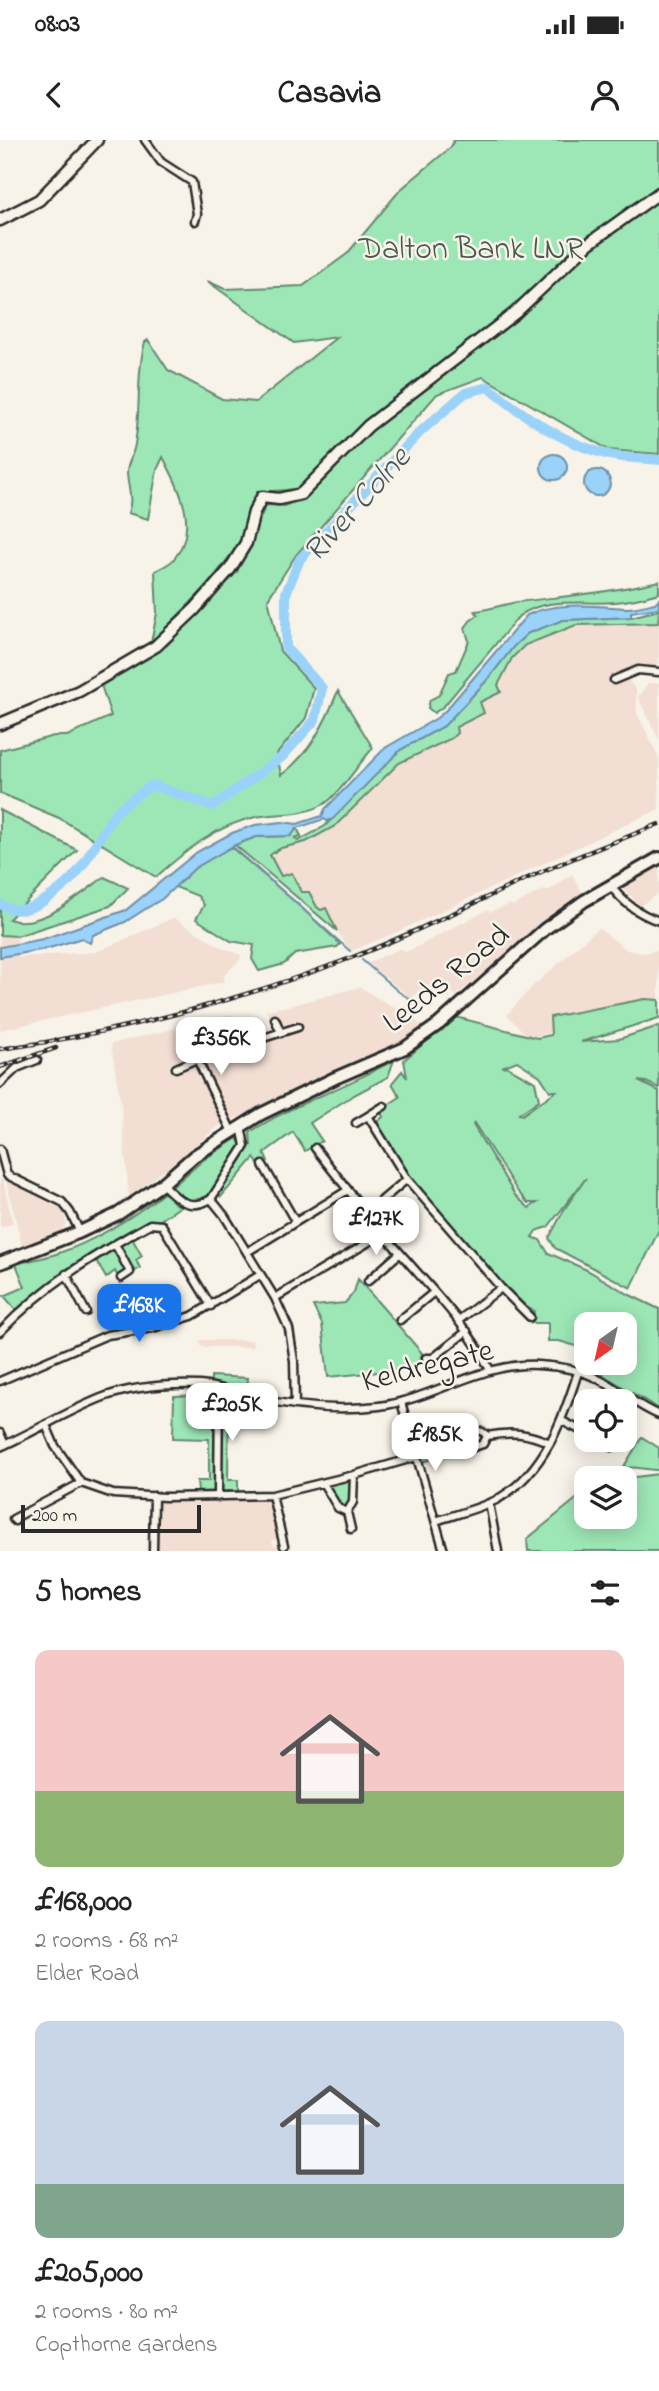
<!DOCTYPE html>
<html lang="en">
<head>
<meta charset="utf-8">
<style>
	body { margin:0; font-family:"Indie Flower",sans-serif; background:#f6f6f6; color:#222; height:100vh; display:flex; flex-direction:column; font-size:26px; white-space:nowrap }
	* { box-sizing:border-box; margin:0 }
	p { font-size:23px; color:#767676 }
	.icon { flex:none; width:38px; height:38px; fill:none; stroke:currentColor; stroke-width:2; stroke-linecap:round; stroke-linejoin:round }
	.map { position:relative; height:1411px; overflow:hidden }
	.drawer { display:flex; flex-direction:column; background:#fff; flex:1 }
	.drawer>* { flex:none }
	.needle { width:46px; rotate:214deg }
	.buttons { position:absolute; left:574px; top:1172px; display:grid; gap:14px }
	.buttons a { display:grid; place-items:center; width:63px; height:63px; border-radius:14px; background:#fff; box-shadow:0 4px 18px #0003; font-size:35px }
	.scale { position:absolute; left:21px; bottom:18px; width:180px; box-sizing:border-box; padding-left:7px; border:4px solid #2b2b2b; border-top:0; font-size:19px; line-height:24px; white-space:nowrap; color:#2b2b2b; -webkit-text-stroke:5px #f7f3e8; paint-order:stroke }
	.price { position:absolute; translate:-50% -60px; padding:0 16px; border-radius:14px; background:#fff; color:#222; font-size:23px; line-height:46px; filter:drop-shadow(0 2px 4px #0008) }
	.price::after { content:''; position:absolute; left:50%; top:42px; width:21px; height:16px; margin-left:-10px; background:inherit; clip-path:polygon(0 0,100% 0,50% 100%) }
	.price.active { background:#1a73e8; color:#fff }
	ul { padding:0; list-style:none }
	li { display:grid; align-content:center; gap:14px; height:371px; padding:0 35px }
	li span { display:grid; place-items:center; height:217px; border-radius:14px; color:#555 }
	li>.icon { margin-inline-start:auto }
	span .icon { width:126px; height:126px; fill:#fffc; stroke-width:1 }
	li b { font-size:30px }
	h2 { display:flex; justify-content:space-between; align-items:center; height:84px; padding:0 35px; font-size:30px }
	.status { display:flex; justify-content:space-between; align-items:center; height:49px; padding:0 35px; background:#fff; direction:ltr }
	.status svg { height:19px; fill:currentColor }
	header { display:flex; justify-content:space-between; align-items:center; height:91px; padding:0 35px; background:#fff; font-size:32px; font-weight:700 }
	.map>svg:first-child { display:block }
</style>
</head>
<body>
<div class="status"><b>08:03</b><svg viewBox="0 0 49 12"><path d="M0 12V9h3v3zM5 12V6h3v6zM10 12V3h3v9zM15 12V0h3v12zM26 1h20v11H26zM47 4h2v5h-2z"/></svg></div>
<header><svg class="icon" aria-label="back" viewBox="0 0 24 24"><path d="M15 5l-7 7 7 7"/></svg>Casavia<svg class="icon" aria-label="person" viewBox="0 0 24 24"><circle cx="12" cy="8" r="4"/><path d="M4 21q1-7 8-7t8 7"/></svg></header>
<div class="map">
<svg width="659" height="1411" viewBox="0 0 659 1411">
	<rect width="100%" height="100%" fill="#f7f3e8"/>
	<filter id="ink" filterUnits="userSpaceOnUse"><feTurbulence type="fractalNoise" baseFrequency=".0143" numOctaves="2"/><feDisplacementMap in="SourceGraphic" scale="14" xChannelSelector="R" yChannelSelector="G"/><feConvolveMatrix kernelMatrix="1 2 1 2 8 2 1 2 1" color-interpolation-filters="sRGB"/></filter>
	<g filter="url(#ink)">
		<path fill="#f2ded3" d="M659,480v50l-32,-3 2,14 7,9 1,23 22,45v51l-264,124 -44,18 -14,-20 -11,-22 -5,1 -4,-3 -8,-15h-8l-20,-16 -11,-21 11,-7 25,-6 29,-16 64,-63 53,-25 3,-10 29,-14 -4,-12 18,-17 14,-27 13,-13 51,-20 82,-2z
			M648,543h11v57l-21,-43z
			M659,722v31l-19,13 -20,-21z
			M572,734l11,20 -29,18 -98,84 -11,-10 -11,13 -11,-11 -12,10 -43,-35 33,-15 4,4 8,-3 74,-39 3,2 21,-8 1,2 29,-15 9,-1z
			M173,778l52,31 16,6 -1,5 -15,14 -2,8 -223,48v-95l17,1 1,21 78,-5z
			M598,788l29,22 15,3 17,-3v53l-109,14v16l-21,5 -22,-23 24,-27z
			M360,847l65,40 -25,15 -181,84 -90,72 -8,-94 -10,-60 120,-29 8,27 34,-12 -7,-20 27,-5z
			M0,1040h3l10,44 -13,3z
			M6,1040l53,28 6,6 1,10 -6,8 -38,14z
			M200,1200h52l1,7h-52z
			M156,1360h115l8,38 -7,3 2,5 5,-1 6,6h-129z"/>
		<path fill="#9de7b6" stroke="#648970" stroke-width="2" fill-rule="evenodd" d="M454,0h205v314l-50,-4 -126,-73 -46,17 -141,161 -28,44 12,52 34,37 -8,30 -29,36 4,21c29,-21 44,-52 57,-84l35,57c-14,15 -34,47 -49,56 -20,12 -46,9 -68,13 -38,7 -72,35 -100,60l-97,-59 -59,-25v-43l54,-14h13l44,-20 -10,-31 66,-40 70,-73 29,-67 18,1 22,-9 70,-70 53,-40 -7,-8 -57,43 -67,67 -37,3 -9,13 -12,38 -35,45 -54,55 6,-30 -2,-42c6,-3 15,-7 19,-12 26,-32 5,-71 -11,-102l-6,13 -9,49 -20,-6c6,-14 -1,-27 -1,-42 1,-9 7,-18 8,-27 6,-34 1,-69 10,-102l3,-2 20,30 54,29 34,3 81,-65 -43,6 -87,-62 18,8 78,-3 44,-32 53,-64 51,-43z
			M659,441v12c-14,4 -29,8 -43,9 -34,3 -69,-6 -97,14l-75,90 -10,7 -6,-5 2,-8 9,-5 10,-22 7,-2 13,-30 -4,-13 5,-7 8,-6 -3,-4c15,-1 28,-7 43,-9 47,-6 95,-10 141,-21z
			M659,470l-1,13 -82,2 -51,20 -13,13 -14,27 3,7 -21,10 4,11 -28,14 1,6 -5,5 -53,25 -64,63 -29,16 -25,6 -11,7 11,21 11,-3 9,19h8l8,15 4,3 5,-2 11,23 -102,-86 21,-8 35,-1 6,-8 4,8 -6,2 3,3 27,-15 75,-76 44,-24 44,-47 26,-33 14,-13 35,-13 68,-3z
			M0,670l77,40 -68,69c30,12 72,-25 95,-42l24,11 -18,18 -93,30 -17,-1z
			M231,707l69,59 40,38 -3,3 -42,7 -11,10 -25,7 -7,-12 2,-14 -23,-4 -35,-22 8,-14 -6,-9 -23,-9 20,-19z
			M645,859l14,1v18l-78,24 38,-3 40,-13v62l-13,-6 -8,-1 21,10v139l-28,58 -76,-40 -6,-10 15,-28 22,-32 -38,49 -12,4 -4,6 8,3 8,13 39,17 43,25 29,14v100l-54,-33 -10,-9 1,-4h29v-38h-39v24l-27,-8h-11v-18h-17l3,-12 -8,-4 -24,-23 -94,-111 -32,-50 7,-6 -3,-7 20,-13 -8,-14 10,-12 5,7 -3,-18 52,-43 81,21 14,-3 -1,-18zM517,921l23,15 10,15h6l-34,24 -3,-1 20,-14 -4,-18 -29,-16 -4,1zM474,983l44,69 10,11h9l-8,5 -14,-13 -42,-70z
			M394,920l-6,17 -36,19 -42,27 12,18 -17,10 -12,-19 -29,21 4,8 -8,5 -6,-8 -33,39 -3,-4 33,-48 -1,-13c45,-29 98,-45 144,-72z
			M237,998l5,8 -2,7 -32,43c-15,8 -27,4 -36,-9l30,-26z
			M165,1052l10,12 6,2 -22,15 -12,2 -18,10 13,23 -6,4 4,8 -20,13 -5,-10 -9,7 -14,-25 -28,18 -48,39 -12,-14 21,-9 -9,-23c14,-4 29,-6 43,-11 38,-13 74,-36 106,-61z
			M358,1139l64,74 -3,11 -30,7 -61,6 -6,-53 -9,-18 32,-3 9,-11z
			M211,1236l37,2 -1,15 -36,-9z
			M209,1255l20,2 -1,83h10v11l-40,1 -1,-11h12v-42l-36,-1 1,-42z
			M461,1294l1,3 -5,2 3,10 6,1 -48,13 -5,-16z
			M642,1297l17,11v22c-13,0 -23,-4 -36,-2z
			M659,1334v77h-131l-1,-12 59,-48v26h39v-38h-5z
			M354,1335l-3,32 -9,4 -19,-28z"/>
		<path fill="#9bd2fa" stroke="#6e8fa7" stroke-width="2" d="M541 327a13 13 0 1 1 26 0a13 13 0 1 1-26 0Z
			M584 343a13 13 0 1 1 26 0a13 13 0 1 1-26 0Z
			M659,459v9l-28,4v5l-68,3 -35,13 -14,13 -26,33 -44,47 -44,24 -67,69 -6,2 -3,-2 -27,9 -6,8 -35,1 -21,8 -40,23 -33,31 -15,9 -22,14 -32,13 -3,8 -8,-5 -36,11 -46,8v-10l43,-8 83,-29 71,-58 35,-19 23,-8 27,-3 15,2 25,-8 3,-7 60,-61 52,-30 9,-8 81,-95c28,-14 69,-9 100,-7 9,0 19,-3 28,-5z"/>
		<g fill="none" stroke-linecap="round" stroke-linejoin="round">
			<path stroke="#6e8fa7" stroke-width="2" d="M233,707l117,104
				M362,820l37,32 13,8 8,10"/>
			<path stroke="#9bd2fa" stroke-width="10" d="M0,764c17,10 29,6 45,-4 40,-25 43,-48 68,-84 9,-12 27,-22 39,-31l61,21 69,-49 33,-37 7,-32 -36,-40v-55l14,-34 120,-127 45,-39 23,-6c35,29 77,58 122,68 16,4 33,3 49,5"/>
			<g stroke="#2b2b2b" stroke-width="11">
				<path id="street" d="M145,0l16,22 31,20 5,32 -2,7
					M614,540l24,-10 21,2
					M611,746c12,17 28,28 48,35
					M275,879l6,14
					M176,928l21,-9
					M0,944l17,-16 20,-8
					M384,966l-16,10 39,63 94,109
					M356,983l12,-7
					M232,992l-35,-73 101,-32
					M315,1008c28,36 56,72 86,106 32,37 67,72 89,116
					M0,1009l7,26 55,27 8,10 10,20
					M263,1025l32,56
					M162,1044c15,15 27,28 49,15
					M211,1059l13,16 51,83 14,31 5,32 1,44
					M211,1059l34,-53 -4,-20
					M368,1072l39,-33
					M115,1104l15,28 -9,6
					M247,1112l101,-62
					M66,1134l20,38
					M368,1141l32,-28
					M275,1158l109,-65
					M400,1180l34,-28
					M459,1180l42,-32 29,29
					M0,1192c46,-48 93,-76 150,-108l12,1 49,81
					M426,1218h7l34,-27
					M0,1241l107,-46 46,-7 39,-12 68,-41
					M401,1262l43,149
					M562,1281l24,12
					M46,1285l9,21 26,37 32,11 52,3 107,-2 82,-20 62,-18
					M0,1293l5,12
					M487,1296c-6,-8 -12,-5 -21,-2l-2,3 3,8 4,3 12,-4 4,-8c24,-5 41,-3 63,7
					M600,1300l12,7
					M0,1307c34,-15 66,-35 101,-49 31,-12 66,-14 99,-13 18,1 35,9 52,12 42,10 85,14 127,9 55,-7 102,-44 159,-41 20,1 44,5 62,15 20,10 38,27 59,35
					M323,1343l15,25 9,4 6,-10 1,-27
					M272,1355l12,51
					M218,1357l1,-108
					M489,1363l9,48
					M347,1372l4,17
					M15,1381l-2,-2 68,-36
					M436,1381c20,-7 43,-12 62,-22 46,-27 65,-79 80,-127
					M153,1411l1,-55"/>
			</g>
			<g stroke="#2b2b2b" stroke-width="15">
				<path id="secondary" d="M0,80l39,-20 58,-60
					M0,584l79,-33 77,-45 39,-37 35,-40 16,-26 8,-31 8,-15 17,2 22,-5 67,-68 147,-113 73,-69 71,-51"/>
			</g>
			<g stroke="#2b2b2b" stroke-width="16">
				<path id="primary" d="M0,1123l80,-31 38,-18 44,-30 32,-28 67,-42 74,-36 70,-30 34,-24 106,-95 39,-28 75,-43"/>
			</g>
			<use href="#street" stroke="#f7f3e8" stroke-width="6"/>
			<use href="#secondary" stroke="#f7f3e8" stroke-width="10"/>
			<use href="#primary" stroke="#f7f3e8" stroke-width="10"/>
			<g stroke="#2b2b2b" stroke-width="4.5">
				<path id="rail" d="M0,909c118,-16 237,-48 348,-90 66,-25 129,-58 193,-87 39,-17 79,-32 118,-48
					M0,927l56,-19"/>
			</g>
			<use href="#rail" stroke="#f7f3e8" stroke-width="2" stroke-dasharray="5" stroke-linecap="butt"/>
		</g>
	</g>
	<g text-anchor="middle" stroke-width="5" stroke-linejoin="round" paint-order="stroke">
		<g font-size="32" fill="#485a4e" stroke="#f7f3e8">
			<text x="471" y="118">Dalton Bank LNR</text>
		</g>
		<g font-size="32" fill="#2b2b2b" stroke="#f7f3e8">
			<text transform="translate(445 837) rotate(-39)" y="11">Leeds Road</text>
			<text transform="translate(427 1224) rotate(-14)" y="11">Keldregate</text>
		</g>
		<g font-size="33" font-style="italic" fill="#47555f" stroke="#f7f3e8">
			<text transform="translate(355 363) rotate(-48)" y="12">River Colne</text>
		</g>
	</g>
</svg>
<div class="buttons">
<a><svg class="needle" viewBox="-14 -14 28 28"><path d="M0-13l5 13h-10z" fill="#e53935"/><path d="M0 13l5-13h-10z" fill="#767676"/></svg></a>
<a><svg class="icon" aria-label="locate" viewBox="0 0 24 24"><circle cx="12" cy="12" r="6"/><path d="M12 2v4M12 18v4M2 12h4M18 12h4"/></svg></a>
<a><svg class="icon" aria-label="layers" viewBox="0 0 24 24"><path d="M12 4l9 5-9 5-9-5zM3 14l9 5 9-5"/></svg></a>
</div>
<div class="scale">200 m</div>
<b class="price" style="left:221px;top:937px">£356K</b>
<b class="price" style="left:376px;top:1117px">£127K</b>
<b class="price active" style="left:139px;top:1204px">£168K</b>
<b class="price" style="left:232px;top:1303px">£205K</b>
<b class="price" style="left:435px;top:1333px">£185K</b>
</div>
<section class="drawer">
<h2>5 homes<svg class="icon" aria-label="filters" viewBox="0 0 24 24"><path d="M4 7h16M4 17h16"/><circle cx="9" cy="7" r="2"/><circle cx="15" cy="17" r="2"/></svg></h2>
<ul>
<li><span style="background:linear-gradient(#f6c9c9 65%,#8fb573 0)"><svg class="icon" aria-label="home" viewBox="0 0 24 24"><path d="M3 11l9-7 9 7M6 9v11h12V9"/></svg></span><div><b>£168,000</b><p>2 rooms · 68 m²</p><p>Elder Road</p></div></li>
<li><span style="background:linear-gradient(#c9d6e8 75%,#7fa58c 0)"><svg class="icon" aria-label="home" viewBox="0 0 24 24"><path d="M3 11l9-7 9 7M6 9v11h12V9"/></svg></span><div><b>£205,000</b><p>2 rooms · 80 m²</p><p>Copthorne Gardens</p></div></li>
</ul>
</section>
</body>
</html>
